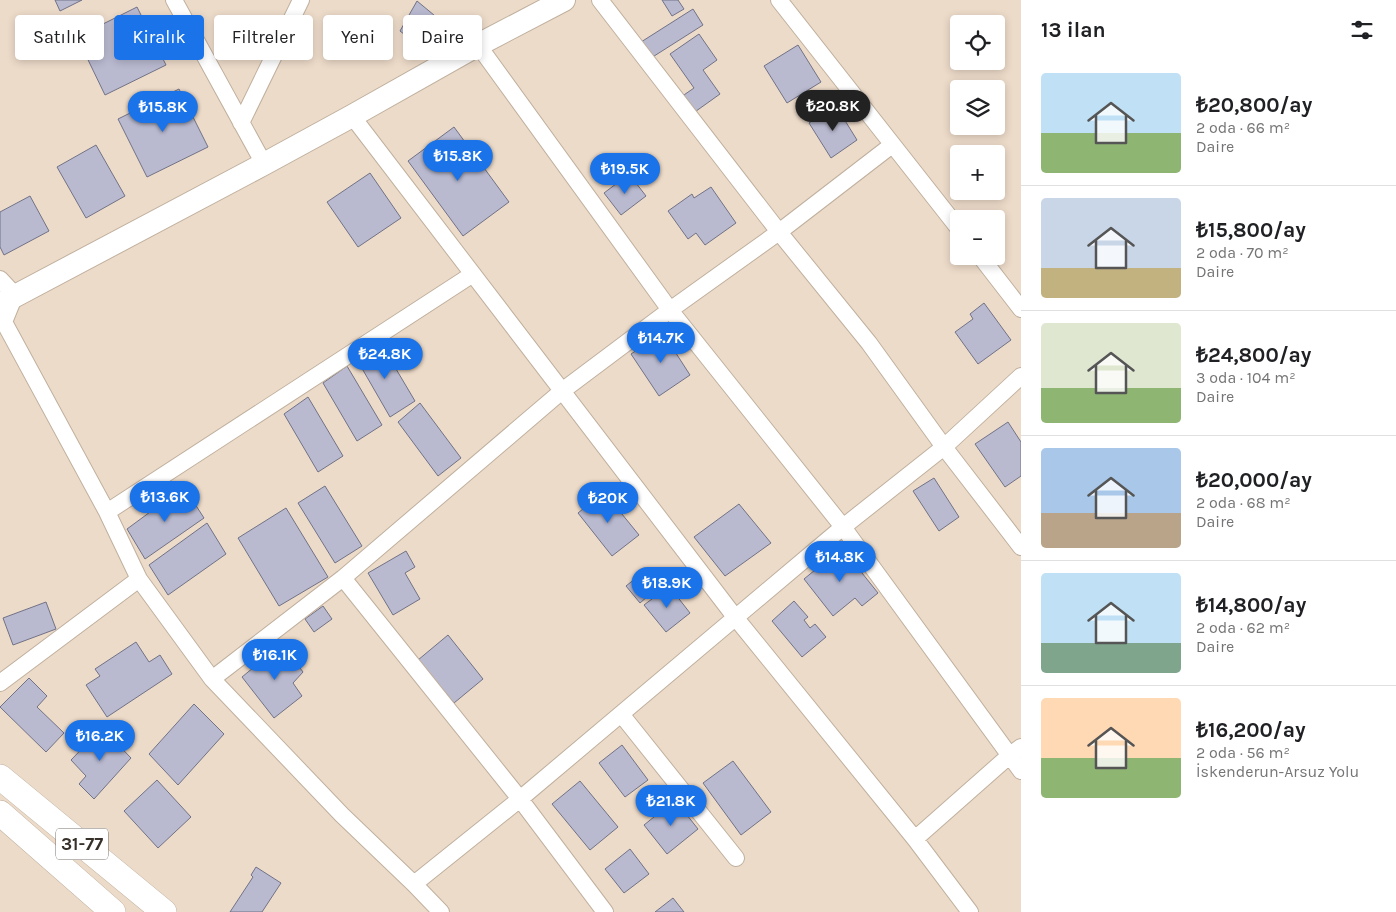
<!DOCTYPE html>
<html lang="tr">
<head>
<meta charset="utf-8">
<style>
	body { margin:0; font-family:Karla,sans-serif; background:#f2f2f2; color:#202124; height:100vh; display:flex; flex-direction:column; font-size:19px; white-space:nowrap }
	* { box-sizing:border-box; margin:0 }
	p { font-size:16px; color:#757577 }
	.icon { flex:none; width:28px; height:28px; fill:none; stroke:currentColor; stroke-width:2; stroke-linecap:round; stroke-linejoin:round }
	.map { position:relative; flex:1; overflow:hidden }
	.drawer { display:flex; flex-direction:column; background:#fff; width:375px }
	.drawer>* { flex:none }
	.banner { position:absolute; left:15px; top:15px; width:475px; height:45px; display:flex; gap:10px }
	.buttons { position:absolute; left:950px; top:15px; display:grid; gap:10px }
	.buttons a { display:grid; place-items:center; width:55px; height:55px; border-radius:5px; background:#fff; box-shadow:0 2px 8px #0003; font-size:25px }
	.price { position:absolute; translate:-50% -42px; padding:0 11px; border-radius:18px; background:#1a73e8; color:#fff; font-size:16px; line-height:32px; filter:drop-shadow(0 1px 2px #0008) }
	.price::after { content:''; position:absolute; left:50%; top:30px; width:15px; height:11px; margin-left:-8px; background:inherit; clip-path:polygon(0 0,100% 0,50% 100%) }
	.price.current { background:#222; color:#fff }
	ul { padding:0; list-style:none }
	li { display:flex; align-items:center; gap:15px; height:125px; padding:0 20px }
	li+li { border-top:1px solid #e0e0e0 }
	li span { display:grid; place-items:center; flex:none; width:140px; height:100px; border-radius:5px; color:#555 }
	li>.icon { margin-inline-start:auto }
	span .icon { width:60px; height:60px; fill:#fffc; stroke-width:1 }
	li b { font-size:21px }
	h2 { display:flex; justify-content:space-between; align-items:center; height:60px; padding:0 20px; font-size:21px }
	.pill { padding:0 18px; border-radius:5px; background:#fff; box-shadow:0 2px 8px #0003; font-size:18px; line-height:45px }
	.pill.current { background:#1a73e8; color:#fff }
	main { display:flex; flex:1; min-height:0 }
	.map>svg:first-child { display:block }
</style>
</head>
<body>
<main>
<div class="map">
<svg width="1021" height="912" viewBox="0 0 1021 912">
	<rect width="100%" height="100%" fill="#eddbc9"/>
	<path fill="#b9bad0" stroke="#717286" d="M55,0h27l-22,11z
		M662,0h16l6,9 -12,7z
		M417,1l29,24 -32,17 -14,-11z
		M137,7l29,58 -61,30 -28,-58z
		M693,9l10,16 -52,33 -10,-16z
		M699,34l18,26 -14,10 17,24 -28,20 -11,-17 13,-9 -24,-34z
		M798,45l23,37 -34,21 -23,-37z
		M179,89l29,58 -61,30 -29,-58z
		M836,106l21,34 -26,18 -22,-35z
		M454,127l55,75 -46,34 -55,-75z
		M96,145l29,51 -39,22 -29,-51z
		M370,173l31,45 -43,29 -31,-45z
		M629,174l17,22 -25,19 -17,-22z
		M711,187l25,36 -31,22 -9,-12 -8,6 -20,-28 24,-17 2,4z
		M30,196l19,35 -45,24 -4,-8v-35z
		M984,303l27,37 -33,24 -23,-32 18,-13 -3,-5z
		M663,333l27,42 -31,21 -28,-42z
		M380,342l35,59 -25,16 -34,-59z
		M347,366l35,59 -25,16 -34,-58z
		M308,397l35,59 -25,16 -34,-58z
		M420,403l41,55 -23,18 -40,-54z
		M1008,422l13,20v34l-16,11 -30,-43z
		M934,478l25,39 -20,14 -26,-40z
		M325,486l37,60 -27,17 -37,-60z
		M184,487l20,31 -59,41 -18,-30z
		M604,492l35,43 -27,21 -34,-43z
		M739,504l32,39 -46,33 -31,-39z
		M286,508l42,69 -49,29 -41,-68z
		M207,523l19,31 -58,41 -19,-30z
		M842,548l36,45 -16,13 -7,-8 -22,18 -29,-37z
		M406,551l9,16 -10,6 15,26 -27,16 -25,-42z
		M641,574l14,16 -15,13 -14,-17z
		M669,586l21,27 -24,19 -22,-27z
		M794,601l14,16 -4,3 6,8 5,-4 11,13 -24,20 -30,-36z
		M46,602l10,27 -43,16 -10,-27z
		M323,606l9,13 -18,13 -9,-13z
		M448,635l35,44 -29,24 -36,-43z
		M136,642l13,20 11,-7 12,19 -65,43 -21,-32 14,-9 -5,-7z
		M282,644l21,28 -10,11 9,13 -28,22 -32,-41z
		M29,678l18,18 -10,11 27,26 -18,19 -46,-45z
		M194,704l30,30 -46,51 -29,-31z
		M102,728l29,30 -37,41 -15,-15 7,-8 -15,-16z
		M622,745l26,35 -23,17 -26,-34z
		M733,761l38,51 -30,23 -38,-52z
		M157,780l34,37 -33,31 -34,-37z
		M580,781l38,46 -28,23 -38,-46z
		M675,800l23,29 -31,25 -23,-29z
		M630,849l19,25 -25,19 -19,-24z
		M256,867l25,16 -19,29h-32l23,-35 -2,-2z
		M673,898l11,14h-29z"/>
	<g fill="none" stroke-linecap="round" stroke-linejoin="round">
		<g stroke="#c0b09e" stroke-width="18">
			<path id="street" d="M174,0l90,164
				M600,0l179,232 90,111 75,104 77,100
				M779,0l180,229
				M478,45l192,265 173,217 178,244
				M352,116l383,501 180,222 55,73
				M241,123l60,-123
				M980,256l41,53
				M0,279l15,16 -11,27 103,190 32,67 73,100 130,136 72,69 106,-85 323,-272 101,-80 77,-71
				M107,512l366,-238
				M343,578l177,221 85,113
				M212,679l131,-101 219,-187 108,-81 109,-78 113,-87
				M0,683l139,-104
				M621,714l115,144
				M915,839l94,-83 12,-9
				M414,884l27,28"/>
		</g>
		<g stroke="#c0b09e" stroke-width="24">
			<path id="secondary" d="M0,304l264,-140 88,-48 126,-71 86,-45"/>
		</g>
		<g stroke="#c0b09e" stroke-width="26">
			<path id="primary" d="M0,777l164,135
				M0,813l113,99"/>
		</g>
		<use href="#street" stroke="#fff" stroke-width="16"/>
		<use href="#secondary" stroke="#fff" stroke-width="22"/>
		<use href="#primary" stroke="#fff" stroke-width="25"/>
	</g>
	<g text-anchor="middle" stroke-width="4.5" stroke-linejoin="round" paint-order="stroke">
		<rect fill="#fff" stroke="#746f6a" stroke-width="1" x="56" y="828.5" width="52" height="31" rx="4"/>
		<g font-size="18" font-weight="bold" fill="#38312a">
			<text x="82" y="850">31-77</text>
		</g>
	</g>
</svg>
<div class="buttons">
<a><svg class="icon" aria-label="locate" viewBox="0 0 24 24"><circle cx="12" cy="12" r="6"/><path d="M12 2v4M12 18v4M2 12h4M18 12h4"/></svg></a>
<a><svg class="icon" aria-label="layers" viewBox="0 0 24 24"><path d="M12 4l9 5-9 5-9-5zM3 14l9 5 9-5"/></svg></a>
<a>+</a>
<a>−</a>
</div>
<b class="price current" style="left:833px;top:132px">₺20.8K</b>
<b class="price" style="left:163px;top:133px">₺15.8K</b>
<b class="price" style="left:458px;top:182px">₺15.8K</b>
<b class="price" style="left:625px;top:195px">₺19.5K</b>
<b class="price" style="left:661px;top:364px">₺14.7K</b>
<b class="price" style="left:385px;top:380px">₺24.8K</b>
<b class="price" style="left:165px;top:523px">₺13.6K</b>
<b class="price" style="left:608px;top:524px">₺20K</b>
<b class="price" style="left:840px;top:583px">₺14.8K</b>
<b class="price" style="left:667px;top:609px">₺18.9K</b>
<b class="price" style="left:275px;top:681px">₺16.1K</b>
<b class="price" style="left:100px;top:762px">₺16.2K</b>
<b class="price" style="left:671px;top:827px">₺21.8K</b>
<div class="banner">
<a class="pill">Satılık</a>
<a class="pill current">Kiralık</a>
<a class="pill">Filtreler</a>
<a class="pill">Yeni</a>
<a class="pill">Daire</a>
</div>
</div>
<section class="drawer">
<h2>13 ilan<svg class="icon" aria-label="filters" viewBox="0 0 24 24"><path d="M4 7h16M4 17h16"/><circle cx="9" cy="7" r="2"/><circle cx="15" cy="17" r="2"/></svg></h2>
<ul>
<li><span style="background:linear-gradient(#bfe0f5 60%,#8fb573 0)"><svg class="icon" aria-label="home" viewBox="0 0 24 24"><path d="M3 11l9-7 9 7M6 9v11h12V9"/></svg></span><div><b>₺20,800/ay</b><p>2 oda · 66 m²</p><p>Daire</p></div></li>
<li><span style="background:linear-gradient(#c9d6e8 70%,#c2b280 0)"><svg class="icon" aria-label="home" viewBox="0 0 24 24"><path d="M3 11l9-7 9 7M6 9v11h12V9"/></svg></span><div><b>₺15,800/ay</b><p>2 oda · 70 m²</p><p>Daire</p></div></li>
<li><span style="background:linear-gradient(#dfe7d0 65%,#8fb573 0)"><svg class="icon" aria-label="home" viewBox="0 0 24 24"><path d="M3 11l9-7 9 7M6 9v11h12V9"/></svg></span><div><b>₺24,800/ay</b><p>3 oda · 104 m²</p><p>Daire</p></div></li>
<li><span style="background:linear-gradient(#a9c7e8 65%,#b9a48a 0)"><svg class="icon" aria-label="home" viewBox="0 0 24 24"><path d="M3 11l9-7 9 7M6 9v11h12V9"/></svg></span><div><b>₺20,000/ay</b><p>2 oda · 68 m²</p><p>Daire</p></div></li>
<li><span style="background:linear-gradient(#bfe0f5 70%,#7fa58c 0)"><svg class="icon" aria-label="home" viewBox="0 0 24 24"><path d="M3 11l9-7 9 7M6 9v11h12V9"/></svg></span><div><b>₺14,800/ay</b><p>2 oda · 62 m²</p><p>Daire</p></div></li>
<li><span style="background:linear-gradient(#ffd9b3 60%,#8fb573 0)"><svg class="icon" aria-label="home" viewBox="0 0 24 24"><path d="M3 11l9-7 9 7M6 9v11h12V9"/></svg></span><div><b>₺16,200/ay</b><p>2 oda · 56 m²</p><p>İskenderun-Arsuz Yolu</p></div></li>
</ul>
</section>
</main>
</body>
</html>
